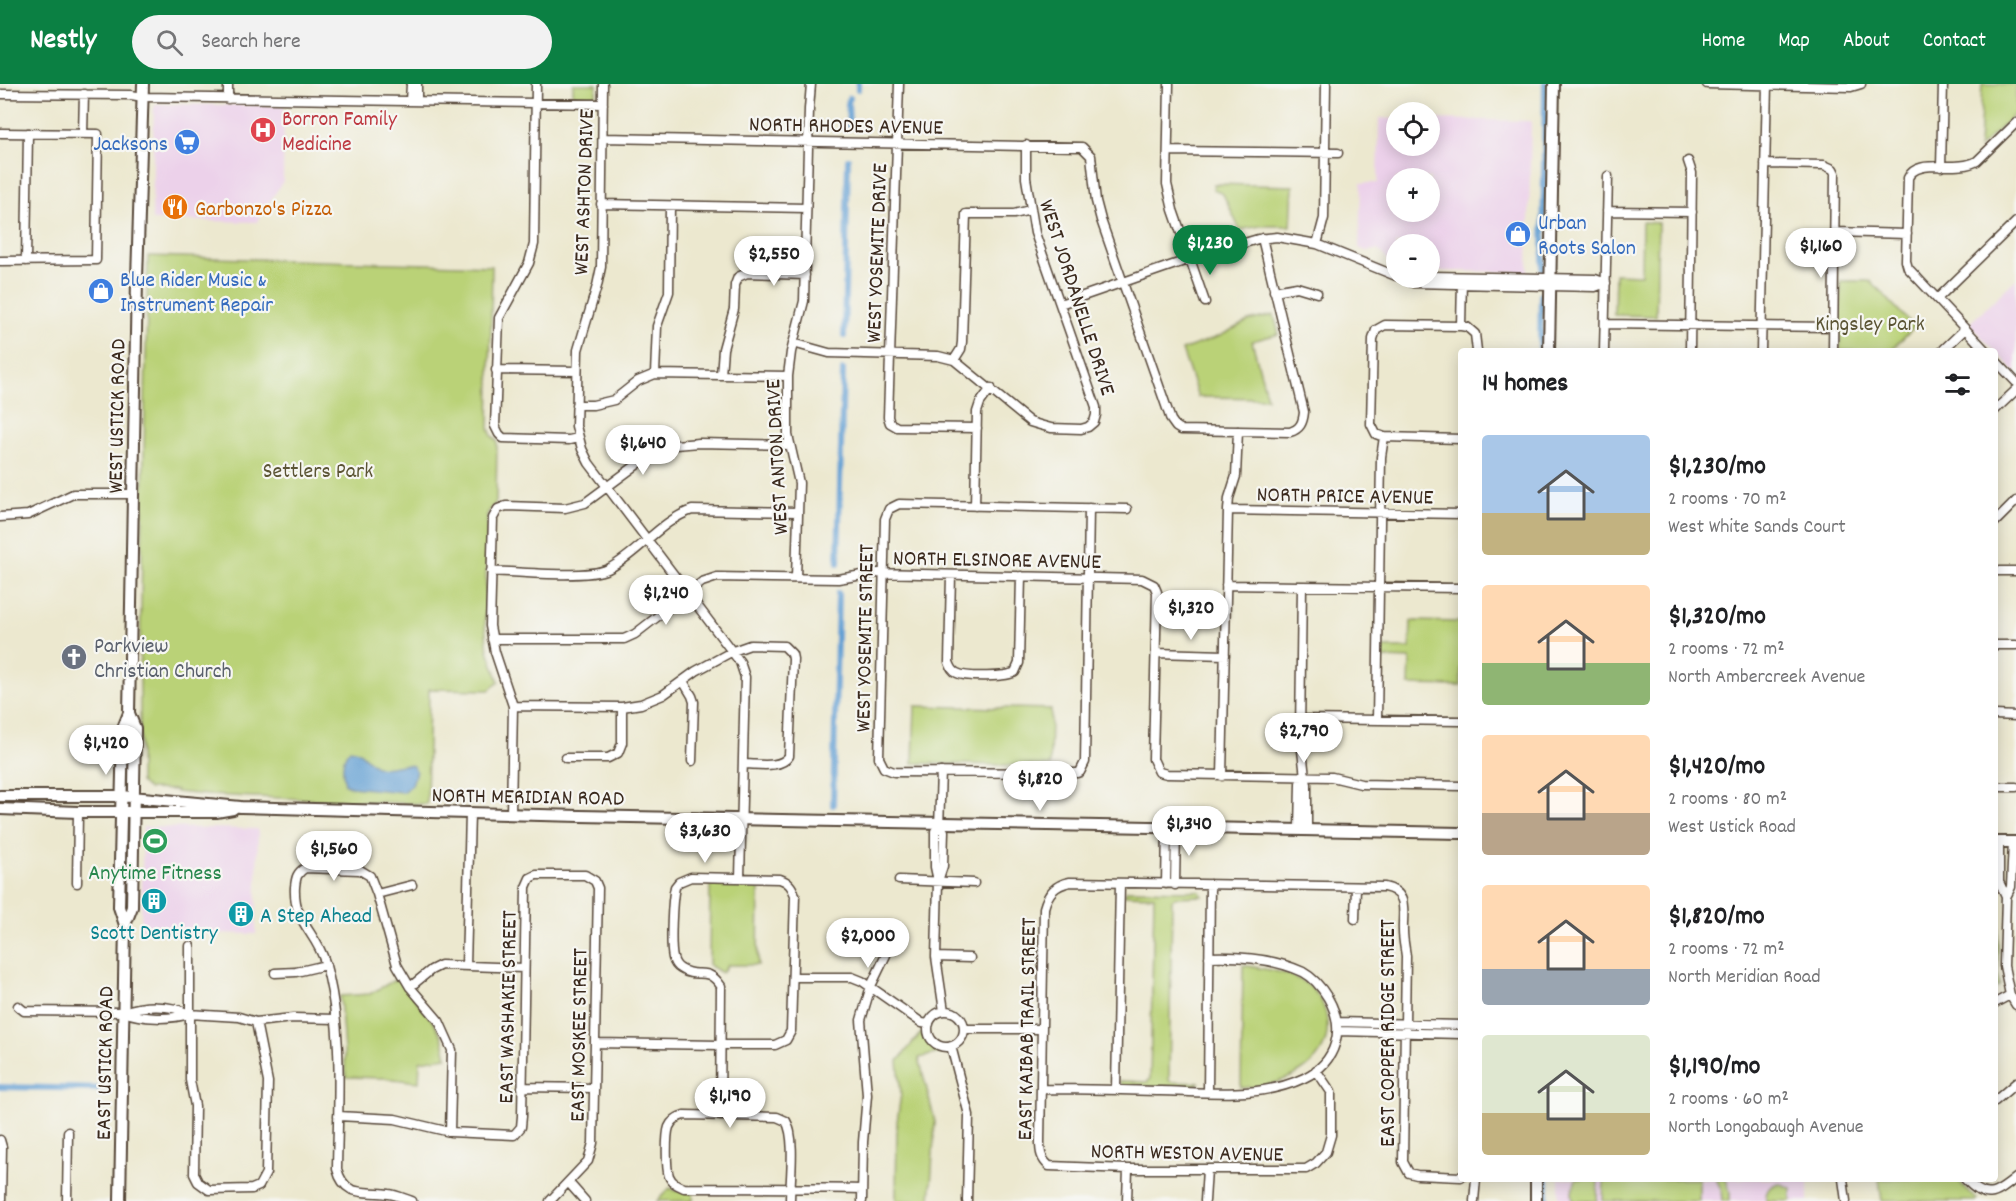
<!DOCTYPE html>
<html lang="en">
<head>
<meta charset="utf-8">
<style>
	body { margin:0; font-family:Dekko,sans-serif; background:#f2f2f2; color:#202124; height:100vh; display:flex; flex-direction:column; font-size:22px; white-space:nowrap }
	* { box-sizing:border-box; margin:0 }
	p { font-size:20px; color:#757577 }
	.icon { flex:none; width:33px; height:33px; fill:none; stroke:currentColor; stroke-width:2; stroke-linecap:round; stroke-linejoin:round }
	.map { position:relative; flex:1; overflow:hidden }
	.panel { position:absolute; left:1458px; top:264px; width:540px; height:834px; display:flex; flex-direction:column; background:#fff; border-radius:6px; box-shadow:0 3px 15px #0003 }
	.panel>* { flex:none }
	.fabs { position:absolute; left:1386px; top:18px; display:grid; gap:12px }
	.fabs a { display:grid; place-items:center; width:54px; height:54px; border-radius:50%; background:#fff; box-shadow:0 3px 15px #0003; font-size:30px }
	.price { position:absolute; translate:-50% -51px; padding:0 14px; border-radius:21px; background:#fff; color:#222; font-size:20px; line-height:39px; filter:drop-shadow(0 2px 3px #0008) }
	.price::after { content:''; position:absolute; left:50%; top:36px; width:18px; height:14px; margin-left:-9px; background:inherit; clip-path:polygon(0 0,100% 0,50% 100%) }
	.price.active { background:#0b8043; color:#fff }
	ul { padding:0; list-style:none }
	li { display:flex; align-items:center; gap:18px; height:150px; padding:0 24px }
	li span { display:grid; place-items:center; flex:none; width:168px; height:120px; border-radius:6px; color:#555 }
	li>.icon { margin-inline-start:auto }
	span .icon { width:72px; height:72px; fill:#fffc; stroke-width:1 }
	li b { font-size:26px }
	h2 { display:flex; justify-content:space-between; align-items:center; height:72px; padding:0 24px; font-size:26px }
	header { display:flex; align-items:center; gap:36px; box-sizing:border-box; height:84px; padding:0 30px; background:#0b8043; color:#fff }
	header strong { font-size:28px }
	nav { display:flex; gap:33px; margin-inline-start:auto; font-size:21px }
	.search { width:420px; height:54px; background:#f2f2f2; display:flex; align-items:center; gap:15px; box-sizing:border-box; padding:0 21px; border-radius:33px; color:#757577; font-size:22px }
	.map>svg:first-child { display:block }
</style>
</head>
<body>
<header>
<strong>Nestly</strong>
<div class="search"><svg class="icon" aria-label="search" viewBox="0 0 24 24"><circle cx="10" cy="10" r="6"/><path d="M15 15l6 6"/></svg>Search here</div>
<nav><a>Home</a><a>Map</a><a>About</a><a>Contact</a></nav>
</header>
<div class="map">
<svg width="2016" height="1117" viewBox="0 0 2016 1117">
	<rect width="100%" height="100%" fill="#f6f6f2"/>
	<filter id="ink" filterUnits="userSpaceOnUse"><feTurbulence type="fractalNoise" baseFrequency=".0167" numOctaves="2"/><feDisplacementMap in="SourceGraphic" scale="12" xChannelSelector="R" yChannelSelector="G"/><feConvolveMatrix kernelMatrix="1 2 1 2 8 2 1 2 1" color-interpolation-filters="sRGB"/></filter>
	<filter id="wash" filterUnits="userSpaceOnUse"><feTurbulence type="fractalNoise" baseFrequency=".008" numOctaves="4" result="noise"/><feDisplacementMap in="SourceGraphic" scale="24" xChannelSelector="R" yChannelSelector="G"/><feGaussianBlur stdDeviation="1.35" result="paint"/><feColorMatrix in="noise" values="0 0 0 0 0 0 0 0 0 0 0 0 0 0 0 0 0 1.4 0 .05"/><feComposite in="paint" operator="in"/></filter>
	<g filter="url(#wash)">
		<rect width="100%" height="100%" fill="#ece8cf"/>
		<path fill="#ecd1ea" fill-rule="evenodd" d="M157,20l127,2 -1,75 -26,41 -105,-2 2,-112z
			M1379,34l17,1v27h34v-27l101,2 -3,151 -98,-1v-27h-34v22l-7,-3 -7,-10 -5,-3 -11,1 -7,-3 2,-65h17zM1430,94v34h-34v-34z
			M2016,195v94l-47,-49z
			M143,743l115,2 -2,105 -115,-2z
			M1559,1095h249v22h-249z"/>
		<path fill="#bad277" stroke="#7a7e4a" stroke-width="1.5" d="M573,0h24l-1,11 -9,3 -14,-1z
			M1982,0h34v29l-37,35z
			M1214,100l79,2 -2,40h-31l-20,4 -17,-36 -10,-5z
			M1642,138l16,1 -2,93 -42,-1 1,-41 26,1z
			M148,172l344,10 -3,162 3,8 5,5 -1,61 -9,12 -2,111 3,25 11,32 -10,8 -60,-1 -2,115 -220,-9 -31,-3v-2l-28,-1 -8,-7v-128z
			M1841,197h30l43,46 -24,24h-50z
			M1274,231l5,19 -27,7 15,57 -69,-1 -16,-47 38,-14 28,-15z
			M1411,537l50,1v64l-52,-1 1,-26 -29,-1 1,-10h28z
			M915,622l136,3 -1,57 -137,-3z
			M710,799l49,1 -1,81h-30l-6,8 -13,-8z
			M1127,806l72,1 4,5 -28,1 -3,3 -3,180 2,2 28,1 -4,5 -71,-2 -4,-3v-2l27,1 3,-3 4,-183 -30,-1z
			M1995,820l3,3v67l2,11 -4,3z
			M1243,881c20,4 49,7 65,20 11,9 18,23 19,36 5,47 -48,66 -86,67z
			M398,894l36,45 8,13 5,21 -27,4 -1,21 -35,-4 -38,-1 -6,-81 30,-2z
			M923,949l10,13 13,5 -27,7 16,64 -5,79h-34l1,-79 4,-28 -3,-33 22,-27z
			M1576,1095h15l7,2 -1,20h-24l-1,-10z
			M1604,1095h95v22h-96z
			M1716,1095h10l4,12v10h-8l-1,-12z
			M1879,1095h78l14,16 6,4 -2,2h-93z
			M1779,1099l12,5v13h-25c-1,-10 3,-15 13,-18z
			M670,1104l6,3 17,2v8h-36z"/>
		<path fill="#629fd3" stroke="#4e6478" stroke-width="1.5" d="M350,665c14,1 17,15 29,18 11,3 22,-5 34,-1l3,5 -4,14 -10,7 -51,-5 -6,-3c-3,-12 -4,-26 5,-35z"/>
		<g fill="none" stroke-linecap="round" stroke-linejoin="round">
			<path stroke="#629fd3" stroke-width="6" d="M858,5v-5
				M849,41l-1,-23 2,-4
				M1543,185l2,-185
				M844,252l4,-177
				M1540,267l1,-56
				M838,479l5,-193
				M833,721l5,-212
				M0,1003l106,2
				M1547,1117v-22"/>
		</g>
	</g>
	<g filter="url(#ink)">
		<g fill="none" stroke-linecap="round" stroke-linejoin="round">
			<g stroke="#564639" stroke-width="11">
				<path id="minor" d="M536,0l-2,160 -5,19 -30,55 -4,108 4,8 4,4 66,2 9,-2
					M603,0l-2,183 -4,19 -19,64 -2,76 6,23 7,14 151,199 5,15 -5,201
					M899,0l-11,333 2,6 7,4 80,1
					M1169,0l-2,100 6,26 32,92
					M1707,0l144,3 10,-3
					M0,10l131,1 12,2 460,7
					M228,15v-15
					M410,17l1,-17
					M417,17v-17
					M0,49l98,1 -2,126 -96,1
					M83,50l1,-40
					M603,54l479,9 9,9 5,45 5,19 70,200 5,7 5,3 109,2c10,-3 13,-9 14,-20l-42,-174
					M1168,67l170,2
					M1688,77l4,12 -2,178
					M1765,80l59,1 9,4 2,4 -2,178
					M1941,83l2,-83
					M601,120l205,4
					M1607,127l85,1
					M1835,148l72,2
					M1317,160l7,-26 2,-134
					M26,177l2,-128
					M1430,192l165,3 11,4
					M1401,194l12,5 182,4 11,-4
					M1462,196l-1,46 6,1 8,7 2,17
					M1274,207l23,-4 20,6
					M1937,215l79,-77
					M1060,220l130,-45 68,-20 19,-2 40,7 79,32
					M1605,240l228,3
					M793,259l36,10 109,3 16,4 76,62 10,3 11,3 30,1 7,-2 6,-5 2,-7v-8l-61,-174 -9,-55v-33
					M1604,267l4,-175
					M1761,267l6,-267
					M1942,267l23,-22
					M1986,267l-78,-83 -2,-7 2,-83c8,-21 48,-5 69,-17l39,-38
					M954,276l7,-11 1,-7 4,-128h48l16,-4
					M1995,276l21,22
					M496,286l81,1
					M655,290l2,-48 12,-34 1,-86
					M721,291l2,-26 11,-40 1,-24 3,-8 9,-4 58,2
					M576,321h17l21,-5 24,-19 17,-7 133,2
					M1995,326l21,-20
					M1384,353l77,2
					M975,422l2,-94 3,-9 11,-15
					M1089,424l-4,254 -5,10 -3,1 -183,-1 -10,-4 -5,-10 6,-239 4,-10 10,-5 228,5
					M1228,426l233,4
					M0,433l28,-2 45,-21h61
					M1995,438l21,-21
					M491,487c26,1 96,8 117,-2 30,-15 52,-48 84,-59l106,2
					M1995,487h21
					M951,491l-2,87c2,5 3,9 8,11 9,5 51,4 58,-1l4,-9 2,-87
					M796,494l3,-95 -11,-48v-59l3,-24 13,-51 5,-192 2,-25
					M1226,501l235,3
					M1302,502l-2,146 5,45
					M492,555h132l11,-5 67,-52 15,-5 121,2 37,-6 267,6 12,6 3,7 -4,167 6,13 8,2 165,3 29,7 100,2
					M1995,561h21
					M1156,569l69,2
					M683,597l9,15 2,6 -2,59
					M513,622l109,1 19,-3 22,-9 33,-24 37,-20 17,-6 34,1 8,8 1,5 -4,97c-8,13 -32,8 -45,8
					M1995,631l21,1
					M1300,635l161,2
					M1377,636l4,-263 3,-20 -8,-3 -5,-10 2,-85 3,-9 9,-5 76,1
					M566,674h42l10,-5 4,-10v-36
					M1222,692l6,-266 1,-12 7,-22 2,-45
					M1995,703h21
					M511,730l2,-108 -18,-54 -5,-26 3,-108 5,-9 8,-3 59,2 20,-5 61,-45 29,-13 24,-2 91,2
					M939,743l2,-55
					M1299,746l1,-47 5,-6 2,7v46
					M1999,758v40l7,15 -2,69 6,29 6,10
					M899,796l75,3
					M938,797l5,-15 1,-35 -5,-4 -4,4v36l3,14 -2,76 8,54
					M77,799l1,-71
					M1166,800l1,-55
					M1175,801l1,-56
					M377,810l35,-9
					M2006,813l5,-10 2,-45
					M1355,835l1,-32
					M190,862v134l5,26 -1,68 4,8 11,8 43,-1 7,-3 7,-13 2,-91 -12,-60
					M936,873l34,1
					M466,882l4,-153
					M275,889l21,-1 30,-7
					M793,893h59l10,4 60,42 7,1
					M410,903l21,-17 10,-5 83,3
					M1995,919l15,-8
					M18,922l6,5 100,1c18,-7 47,-8 65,2 -19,6 -47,5 -65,-2
					M928 945a18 18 0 1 1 36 0a18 18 0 1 1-36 0Z
					M189,930l50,3 17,5 37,-4 42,1
					M1338,938l123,3
					M964,945h78
					M1338,947l123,3
					M595,959l125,2h55l11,-5 5,-9 4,-136c-3,-8 -6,-13 -15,-16l-89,-2 -12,5 -4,5c-3,13 -5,58 -2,71 1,4 4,9 8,11 16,11 25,-5 40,17l-1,130
					M951,962l18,69 -2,86
					M1316,986l15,22v43l-5,17 -10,11 -10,6h-178l-79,-3c-8,-7 -9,-14 -9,-24l4,-234c4,-15 11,-23 26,-26l314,5c26,5 18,25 19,44 0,9 2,17 3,25l-3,206 6,11 8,2 44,2
					M522,1003l72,1
					M1041,1005c40,0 79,1 119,2 47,1 100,8 144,-13 33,-16 42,-49 24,-80 -6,-10 -14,-20 -25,-26 -28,-13 -64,-16 -94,-15
					M1116,1005l4,-206
					M1208,1008l2,-208
					M1995,1017l21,-18
					M338,1032l57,3 55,13 64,3 7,-8 1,-11 4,-229 4,-9 6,-3h49l10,6 3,7 -5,255 -5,18 -38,40
					M0,1056l2,7 -1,54
					M1843,1095l3,22
					M1965,1095c21,22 29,17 51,-1
					M569,1099l16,18
					M67,1117l1,-69
					M412,1117c-7,-2 -15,-6 -23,-7 -24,-4 -44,5 -52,-25 1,-69 7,-140 -12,-207 -9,-30 -32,-40 -30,-75 1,-10 2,-14 10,-19l55,2 10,6 7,18 20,71 13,22 29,34 13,29 -2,82
					M790,1117c0,-20 6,-64 -4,-80l-9,-4 -93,-2c-7,2 -12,5 -15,12 -3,8 -3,41 0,49 3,7 8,9 15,12 59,0 118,0 178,1
					M862,1117l1,-59 4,-47 -6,-75 10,-34 15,-31
					M1127,1117l1,-32
					M1205,1117l2,-32
					M1474,1117l2,-22"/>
			</g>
			<g stroke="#564639" stroke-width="14">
				<path id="major" d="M1549,267l5,-267
					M0,712h121l120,11 339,9 881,17
					M0,725l78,3h138l17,-3
					M1995,758h21
					M125,841l7,-18 3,-179 -6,-15 8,-434 6,-195
					M120,1117l5,-276 -6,-18 4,-179 6,-15
					M1536,1117v-22"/>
			</g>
			<use href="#minor" stroke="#fff" stroke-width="8"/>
			<use href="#major" stroke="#fff" stroke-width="10"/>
		</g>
	</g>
	<defs>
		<g id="hospital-disc" transform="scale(1.35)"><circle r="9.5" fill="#e0444e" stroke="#f6f6f2"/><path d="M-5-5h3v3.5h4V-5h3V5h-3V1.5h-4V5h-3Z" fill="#fff"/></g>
		<g id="supermarket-disc" transform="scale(1.35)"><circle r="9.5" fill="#3f7fe0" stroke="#f6f6f2"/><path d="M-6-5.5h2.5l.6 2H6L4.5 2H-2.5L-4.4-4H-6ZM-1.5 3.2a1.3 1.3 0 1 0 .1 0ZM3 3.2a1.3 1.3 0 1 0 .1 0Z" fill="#fff"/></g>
		<g id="restaurant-disc" transform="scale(1.35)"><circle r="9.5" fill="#e8710a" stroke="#f6f6f2"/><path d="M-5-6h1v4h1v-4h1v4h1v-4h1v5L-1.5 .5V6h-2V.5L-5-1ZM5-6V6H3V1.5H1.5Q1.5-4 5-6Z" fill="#fff"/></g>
		<g id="shop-disc" transform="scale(1.35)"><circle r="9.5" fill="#3f7fe0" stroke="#f6f6f2"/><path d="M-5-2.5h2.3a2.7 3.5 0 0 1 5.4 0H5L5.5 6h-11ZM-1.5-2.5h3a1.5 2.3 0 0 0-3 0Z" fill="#fff"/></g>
		<g id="church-disc" transform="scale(1.35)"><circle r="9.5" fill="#6b7280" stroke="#f6f6f2"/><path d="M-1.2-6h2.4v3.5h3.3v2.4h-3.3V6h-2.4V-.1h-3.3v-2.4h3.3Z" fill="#fff"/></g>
		<g id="stadium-disc" transform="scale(1.35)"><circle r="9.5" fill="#2e9e5b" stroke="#f6f6f2"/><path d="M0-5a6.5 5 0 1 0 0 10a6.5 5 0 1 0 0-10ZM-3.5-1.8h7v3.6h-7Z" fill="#fff"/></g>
		<g id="building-disc" transform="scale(1.35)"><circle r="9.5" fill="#0f9aa8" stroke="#f6f6f2"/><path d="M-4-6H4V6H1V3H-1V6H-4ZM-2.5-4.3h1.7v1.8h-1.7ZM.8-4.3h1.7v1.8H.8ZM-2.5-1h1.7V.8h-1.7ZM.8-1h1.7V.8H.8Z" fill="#fff"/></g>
	</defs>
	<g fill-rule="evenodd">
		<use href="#hospital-disc" x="263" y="46"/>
		<use href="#supermarket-disc" x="187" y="58"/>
		<use href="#restaurant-disc" x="175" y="123"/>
		<use href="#shop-disc" x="1518" y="150"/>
		<use href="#shop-disc" x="101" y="207"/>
		<use href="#church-disc" x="74" y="573"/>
		<use href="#stadium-disc" x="155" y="757"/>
		<use href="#building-disc" x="154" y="817"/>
		<use href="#building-disc" x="241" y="830"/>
	</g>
	<g text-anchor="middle" stroke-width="4.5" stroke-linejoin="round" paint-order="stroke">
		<g font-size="22" fill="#be3a42" stroke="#f6f6f2" text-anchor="start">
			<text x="282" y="41">Borron Family<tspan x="282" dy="25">Medicine</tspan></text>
		</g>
		<g font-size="22" fill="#3b2a1e" stroke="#f6f6f2">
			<text transform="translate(846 40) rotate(1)" y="8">NORTH RHODES AVENUE</text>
			<text transform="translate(582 108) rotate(-88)" y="8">WEST ASHTON DRIVE</text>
			<text transform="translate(875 169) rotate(-88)" y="8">WEST YOSEMITE DRIVE</text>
			<text transform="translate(1079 213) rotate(72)" y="8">WEST JORDANELLE DRIVE</text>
			<text transform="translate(115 332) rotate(-89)" y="8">WEST USTICK ROAD</text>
			<text transform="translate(775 373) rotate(-93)" y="8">WEST ANTON DRIVE</text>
			<text transform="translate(1345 410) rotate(1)" y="8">NORTH PRICE AVENUE</text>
			<text transform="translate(997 474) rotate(1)" y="8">NORTH ELSINORE AVENUE</text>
			<text transform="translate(863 554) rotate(-89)" y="8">WEST YOSEMITE STREET</text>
			<text transform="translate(528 711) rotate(1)" y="8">NORTH MERIDIAN ROAD</text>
			<text transform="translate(506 923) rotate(-89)" y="8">EAST WASHAKIE STREET</text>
			<text transform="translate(1025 945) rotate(-89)" y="8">EAST KAIBAB TRAIL STREET</text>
			<text transform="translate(1386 949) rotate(-90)" y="8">EAST COPPER RIDGE STREET</text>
			<text transform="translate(577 951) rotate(-89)" y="8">EAST MOSKEE STREET</text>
			<text transform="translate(103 979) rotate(-89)" y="8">EAST USTICK ROAD</text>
			<text transform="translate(1187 1067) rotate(1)" y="8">NORTH WESTON AVENUE</text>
		</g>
		<g font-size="22" fill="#366cbe" stroke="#f6f6f2" text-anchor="start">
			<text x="168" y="66" text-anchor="end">Jacksons</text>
			<text x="1538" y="145">Urban<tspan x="1538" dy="25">Roots Salon</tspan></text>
			<text x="120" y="202">Blue Rider Music &amp;<tspan x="120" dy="25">Instrument Repair</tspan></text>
		</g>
		<g font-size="22" fill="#c56008" stroke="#f6f6f2" text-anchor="start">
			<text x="195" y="131">Garbonzo's Pizza</text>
		</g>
		<g font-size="22" fill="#5b5434" stroke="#f6f6f2">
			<text x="1870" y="246">Kingsley Park</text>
			<text x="318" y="393">Settlers Park</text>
		</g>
		<g font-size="22" fill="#5b616d" stroke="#f6f6f2" text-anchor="start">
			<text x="94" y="568">Parkview<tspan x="94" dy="25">Christian Church</tspan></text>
		</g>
		<g font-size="22" fill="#27864d" stroke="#f6f6f2">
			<text x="155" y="795">Anytime Fitness</text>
		</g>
		<g font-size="22" fill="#0d838f" stroke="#f6f6f2" text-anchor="start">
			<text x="260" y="838">A Step Ahead</text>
			<text x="154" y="855" text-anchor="middle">Scott Dentistry</text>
		</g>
	</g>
</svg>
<div class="fabs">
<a><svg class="icon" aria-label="locate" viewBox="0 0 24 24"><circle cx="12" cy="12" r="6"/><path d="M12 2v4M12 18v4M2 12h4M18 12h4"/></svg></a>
<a>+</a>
<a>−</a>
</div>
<b class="price active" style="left:1210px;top:192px">$1,230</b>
<b class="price" style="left:1821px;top:195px">$1,160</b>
<b class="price" style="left:774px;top:203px">$2,550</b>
<b class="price" style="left:643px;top:392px">$1,640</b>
<b class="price" style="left:666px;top:542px">$1,240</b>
<b class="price" style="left:1191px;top:557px">$1,320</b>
<b class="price" style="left:1304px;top:680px">$2,790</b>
<b class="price" style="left:106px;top:692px">$1,420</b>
<b class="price" style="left:1040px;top:728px">$1,820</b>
<b class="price" style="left:1189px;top:773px">$1,340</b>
<b class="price" style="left:705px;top:780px">$3,630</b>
<b class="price" style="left:334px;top:798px">$1,560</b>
<b class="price" style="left:868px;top:885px">$2,000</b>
<b class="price" style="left:730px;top:1045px">$1,190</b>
<section class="panel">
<h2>14 homes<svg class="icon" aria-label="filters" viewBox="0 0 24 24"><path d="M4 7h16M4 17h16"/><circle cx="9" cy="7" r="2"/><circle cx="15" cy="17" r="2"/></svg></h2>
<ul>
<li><span style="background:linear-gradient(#a9c7e8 65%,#c2b280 0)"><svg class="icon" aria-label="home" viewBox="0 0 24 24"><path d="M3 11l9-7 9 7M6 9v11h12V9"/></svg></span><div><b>$1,230/mo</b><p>2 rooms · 70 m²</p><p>West White Sands Court</p></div></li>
<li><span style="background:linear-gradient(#ffd9b3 65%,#8fb573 0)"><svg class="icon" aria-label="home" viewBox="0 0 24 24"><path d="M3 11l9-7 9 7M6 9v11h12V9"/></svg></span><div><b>$1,320/mo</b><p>2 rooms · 72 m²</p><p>North Ambercreek Avenue</p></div></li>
<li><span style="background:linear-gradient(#ffd9b3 65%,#b9a48a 0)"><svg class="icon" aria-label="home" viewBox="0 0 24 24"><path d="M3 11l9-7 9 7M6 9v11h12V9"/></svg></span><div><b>$1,420/mo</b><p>2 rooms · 80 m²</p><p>West Ustick Road</p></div></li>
<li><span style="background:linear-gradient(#ffd9b3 70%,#9aa5b1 0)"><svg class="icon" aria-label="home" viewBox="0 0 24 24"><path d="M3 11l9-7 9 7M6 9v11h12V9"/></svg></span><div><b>$1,820/mo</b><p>2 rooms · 72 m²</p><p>North Meridian Road</p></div></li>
<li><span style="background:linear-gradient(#dfe7d0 65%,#c2b280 0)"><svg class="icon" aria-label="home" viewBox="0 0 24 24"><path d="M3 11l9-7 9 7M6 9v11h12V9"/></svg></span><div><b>$1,190/mo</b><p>2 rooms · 60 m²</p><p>North Longabaugh Avenue</p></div></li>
</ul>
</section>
</div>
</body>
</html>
